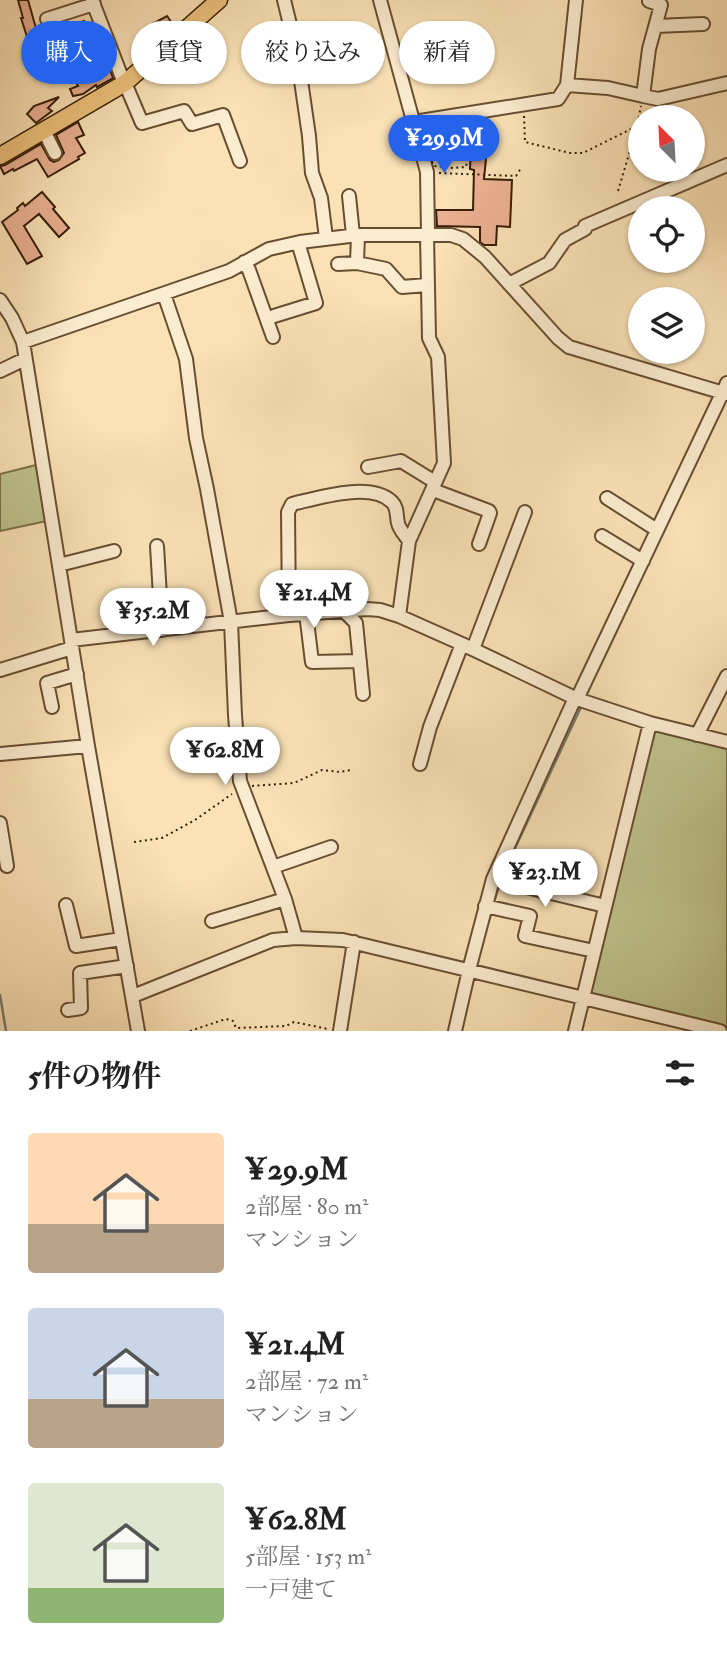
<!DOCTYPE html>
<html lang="ja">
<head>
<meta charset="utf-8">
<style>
	body { margin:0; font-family:"IM FELL Double Pica","Noto Serif JP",serif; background:#f2f2f2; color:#222; height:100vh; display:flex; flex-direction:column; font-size:26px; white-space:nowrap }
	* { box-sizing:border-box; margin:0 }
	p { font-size:23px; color:#767676 }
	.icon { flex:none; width:38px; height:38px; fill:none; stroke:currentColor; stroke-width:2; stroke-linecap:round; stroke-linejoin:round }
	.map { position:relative; height:1031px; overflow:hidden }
	.side { display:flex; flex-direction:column; background:#fff; flex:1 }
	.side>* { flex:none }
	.top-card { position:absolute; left:21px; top:21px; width:686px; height:63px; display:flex; gap:14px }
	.needle { width:46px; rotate:336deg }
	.controls { position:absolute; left:628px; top:105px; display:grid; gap:14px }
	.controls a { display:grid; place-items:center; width:77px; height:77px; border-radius:50%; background:#fff; box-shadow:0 2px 5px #0004; font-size:35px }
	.price { position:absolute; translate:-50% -60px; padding:0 16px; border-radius:24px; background:#fff; color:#222; font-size:23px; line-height:46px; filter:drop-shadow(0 2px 4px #0008) }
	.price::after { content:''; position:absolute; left:50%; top:42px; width:21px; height:16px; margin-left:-10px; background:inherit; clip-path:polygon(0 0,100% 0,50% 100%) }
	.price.active { background:#2563eb; color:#fff }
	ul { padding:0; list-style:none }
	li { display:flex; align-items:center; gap:21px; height:175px; padding:0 28px }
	li span { display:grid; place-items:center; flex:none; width:196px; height:140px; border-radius:7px; color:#555 }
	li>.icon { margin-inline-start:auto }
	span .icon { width:84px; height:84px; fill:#fffc; stroke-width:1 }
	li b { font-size:30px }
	h2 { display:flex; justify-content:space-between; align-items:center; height:84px; padding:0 28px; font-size:30px }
	.tag { padding:0 24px; border-radius:32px; background:#fff; box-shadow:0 2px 5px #0004; font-size:24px; line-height:63px }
	.tag.active { background:#2563eb; color:#fff }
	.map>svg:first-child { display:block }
</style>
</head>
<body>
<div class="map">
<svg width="727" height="1031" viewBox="0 0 727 1031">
	<rect width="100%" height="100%" fill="#fae2b6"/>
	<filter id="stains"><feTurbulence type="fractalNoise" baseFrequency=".00286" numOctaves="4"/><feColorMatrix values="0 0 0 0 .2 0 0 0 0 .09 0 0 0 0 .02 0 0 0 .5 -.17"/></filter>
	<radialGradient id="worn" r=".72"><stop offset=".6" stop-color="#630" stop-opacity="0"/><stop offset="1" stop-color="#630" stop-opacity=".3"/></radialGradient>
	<path fill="#bfc38d" stroke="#7b7049" stroke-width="2" d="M36,465l11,56 -47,10v-57z
		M653,730l74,18v278l-137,-33z"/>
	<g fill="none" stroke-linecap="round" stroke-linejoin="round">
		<path stroke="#777c6f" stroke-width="2.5" d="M503,874l78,-167
			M495,899l4,-13
			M484,937l7,-23
			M0,995l6,36"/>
	</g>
	<path fill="#eab091" stroke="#371d05" stroke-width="2" d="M18,0h10l13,46 -12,4 -3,-9 2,-1 -7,-22h2z
		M167,16l7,10 -20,17 -9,-15z
		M84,21l7,18 6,-3 3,9 -11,5 -7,-15h-2l-5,-11z
		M104,67l3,5 3,-2 3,8 -16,9 -1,-2 -13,9 -10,2 -3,-7 8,-3 -2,-4 18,-11 1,2z
		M59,97l-11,11 4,3 -16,12 -9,-9 7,-8z
		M78,122l6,13 -8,3 9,15 -7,4 1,2 -31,18 -11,-18 -23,12 -1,-2 -9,5 -4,-8 5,-1 36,-21 9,16 4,2 5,-2 5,-7 -8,-18z
		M471,147l16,1 -3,31 28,1 -2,47 -13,-1 -1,19h-12l-4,-3v-15l-43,-1 -1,-16h37l1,-40 -4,-1z
		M42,192l13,15 -2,2 16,19 -10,9 -20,-23 -15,12 18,30 -15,8 -25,-42 16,-12 -1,-2 6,-5 2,3z"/>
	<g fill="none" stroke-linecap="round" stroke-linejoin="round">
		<g stroke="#684e31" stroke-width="16">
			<path id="minor" d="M92,0l32,83
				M284,0l13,53 12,83 3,37 9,25 5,40
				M380,0l47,172 1,63
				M47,19l47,-15
				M656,26l47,-2
				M125,83l17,40 42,-12 8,13 31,-9 17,46
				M567,85l41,3 35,8 6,-47 12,-44 -12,-4
				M643,96l15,3 69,-16
				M414,122l144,-23 9,-14 9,-85
				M44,131l11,22
				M349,196l4,39
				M244,262l5,8 24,67
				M357,263l1,-28
				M338,264l19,-1 29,6 16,18 25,-2
				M509,284l40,-21 16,-23 20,-11v-3l142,-61
				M164,294l22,65 10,79 11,51 24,133 4,93 5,66 45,118 11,39
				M0,300l12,18 11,24 65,404 50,285
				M274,316l42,-13 -16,-54v-7
				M23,342l206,-71 40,-22 31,-7 58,-7h93l12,4 22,18 73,81 11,9 158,47
				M0,371l25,-12
				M368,467l33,-6 34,21
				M433,490l56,21 1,2 -11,31
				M607,498l50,32
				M602,536l41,25
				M157,546l5,84
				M59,565l55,-14
				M344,611l12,12 7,71
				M306,613l6,49 48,-1
				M289,615l-1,-103 4,-8c26,-6 79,-23 100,-2 6,6 4,13 6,21 1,6 7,12 11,18
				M399,616l10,-75 35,-78 -6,-106 -9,-19 -2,-103
				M71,640l218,-25 78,-6 13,1 19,6 63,28 115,55 73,24 77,19
				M473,649l52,-137
				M0,670l72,-22
				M577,699l150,-316
				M52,707l-5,-24 30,-9
				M697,735l30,-59
				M0,754l88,-8
				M420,764l10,-37 32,-83
				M0,823l7,43
				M273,867l58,-20
				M493,879l112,27
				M66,905l10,41 45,-7
				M485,906l45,10 -5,20 69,15
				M212,921l73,-22
				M133,996l140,-56 23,-2 47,2 377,91
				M68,1010l13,-2 -1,-35 47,-7
				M340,1031l14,-89
				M455,1031l14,-61 24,-91 82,-181
				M575,1031l75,-308"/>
		</g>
		<g stroke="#371d05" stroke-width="19">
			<path id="major" d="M0,156l125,-73 94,-83"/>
		</g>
		<path stroke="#371d05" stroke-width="2" stroke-dasharray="2 3.5" stroke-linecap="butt" d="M524,116l1,26 45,11h13l54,-27 4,-20
			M434,146l33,2 2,5 -3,14 -13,1 -19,-2c-3,-5 -5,-14 -3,-19z
			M439,173l77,3 5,-8
			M618,191l19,-64
			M252,786l42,-3 28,-13 18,2 11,-2
			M134,842l28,-4 33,-18 37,-26
			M190,1031l36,-12 7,2 3,7 50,-2 8,-4 34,7"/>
		<use href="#minor" stroke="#fcecd0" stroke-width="12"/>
		<use href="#major" stroke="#edc17b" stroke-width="16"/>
	</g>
	<rect width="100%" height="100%" filter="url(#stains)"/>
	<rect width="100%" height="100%" fill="url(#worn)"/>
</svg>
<div class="controls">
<a><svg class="needle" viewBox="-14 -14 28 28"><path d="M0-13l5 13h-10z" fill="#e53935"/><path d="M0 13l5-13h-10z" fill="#767676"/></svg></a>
<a><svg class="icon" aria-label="locate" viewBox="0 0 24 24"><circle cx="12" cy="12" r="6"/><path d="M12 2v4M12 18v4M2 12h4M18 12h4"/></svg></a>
<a><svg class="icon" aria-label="layers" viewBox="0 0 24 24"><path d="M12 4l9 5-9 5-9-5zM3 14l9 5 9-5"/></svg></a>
</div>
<b class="price active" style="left:444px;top:175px">¥29.9M</b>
<b class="price" style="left:314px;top:630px">¥21.4M</b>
<b class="price" style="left:153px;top:648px">¥35.2M</b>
<b class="price" style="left:225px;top:787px">¥62.8M</b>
<b class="price" style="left:545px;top:909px">¥23.1M</b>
<div class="top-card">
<a class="tag active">購入</a>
<a class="tag">賃貸</a>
<a class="tag">絞り込み</a>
<a class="tag">新着</a>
</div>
</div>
<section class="side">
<h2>5件の物件<svg class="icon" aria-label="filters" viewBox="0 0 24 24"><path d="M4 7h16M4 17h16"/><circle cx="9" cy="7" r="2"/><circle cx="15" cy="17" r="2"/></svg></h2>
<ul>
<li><span style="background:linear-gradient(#ffd9b3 65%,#b9a48a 0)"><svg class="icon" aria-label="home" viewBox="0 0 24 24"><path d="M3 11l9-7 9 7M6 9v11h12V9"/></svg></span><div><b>¥29.9M</b><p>2部屋 · 80 m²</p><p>マンション</p></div></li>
<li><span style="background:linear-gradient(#c9d6e8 65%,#b9a48a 0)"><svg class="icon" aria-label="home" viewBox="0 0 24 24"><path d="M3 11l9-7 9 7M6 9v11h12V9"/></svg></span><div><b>¥21.4M</b><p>2部屋 · 72 m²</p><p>マンション</p></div></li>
<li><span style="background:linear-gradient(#dfe7d0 75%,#8fb573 0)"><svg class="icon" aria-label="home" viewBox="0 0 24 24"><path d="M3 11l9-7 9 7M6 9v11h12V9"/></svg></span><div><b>¥62.8M</b><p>5部屋 · 153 m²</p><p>一戸建て</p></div></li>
</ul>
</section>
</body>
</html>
